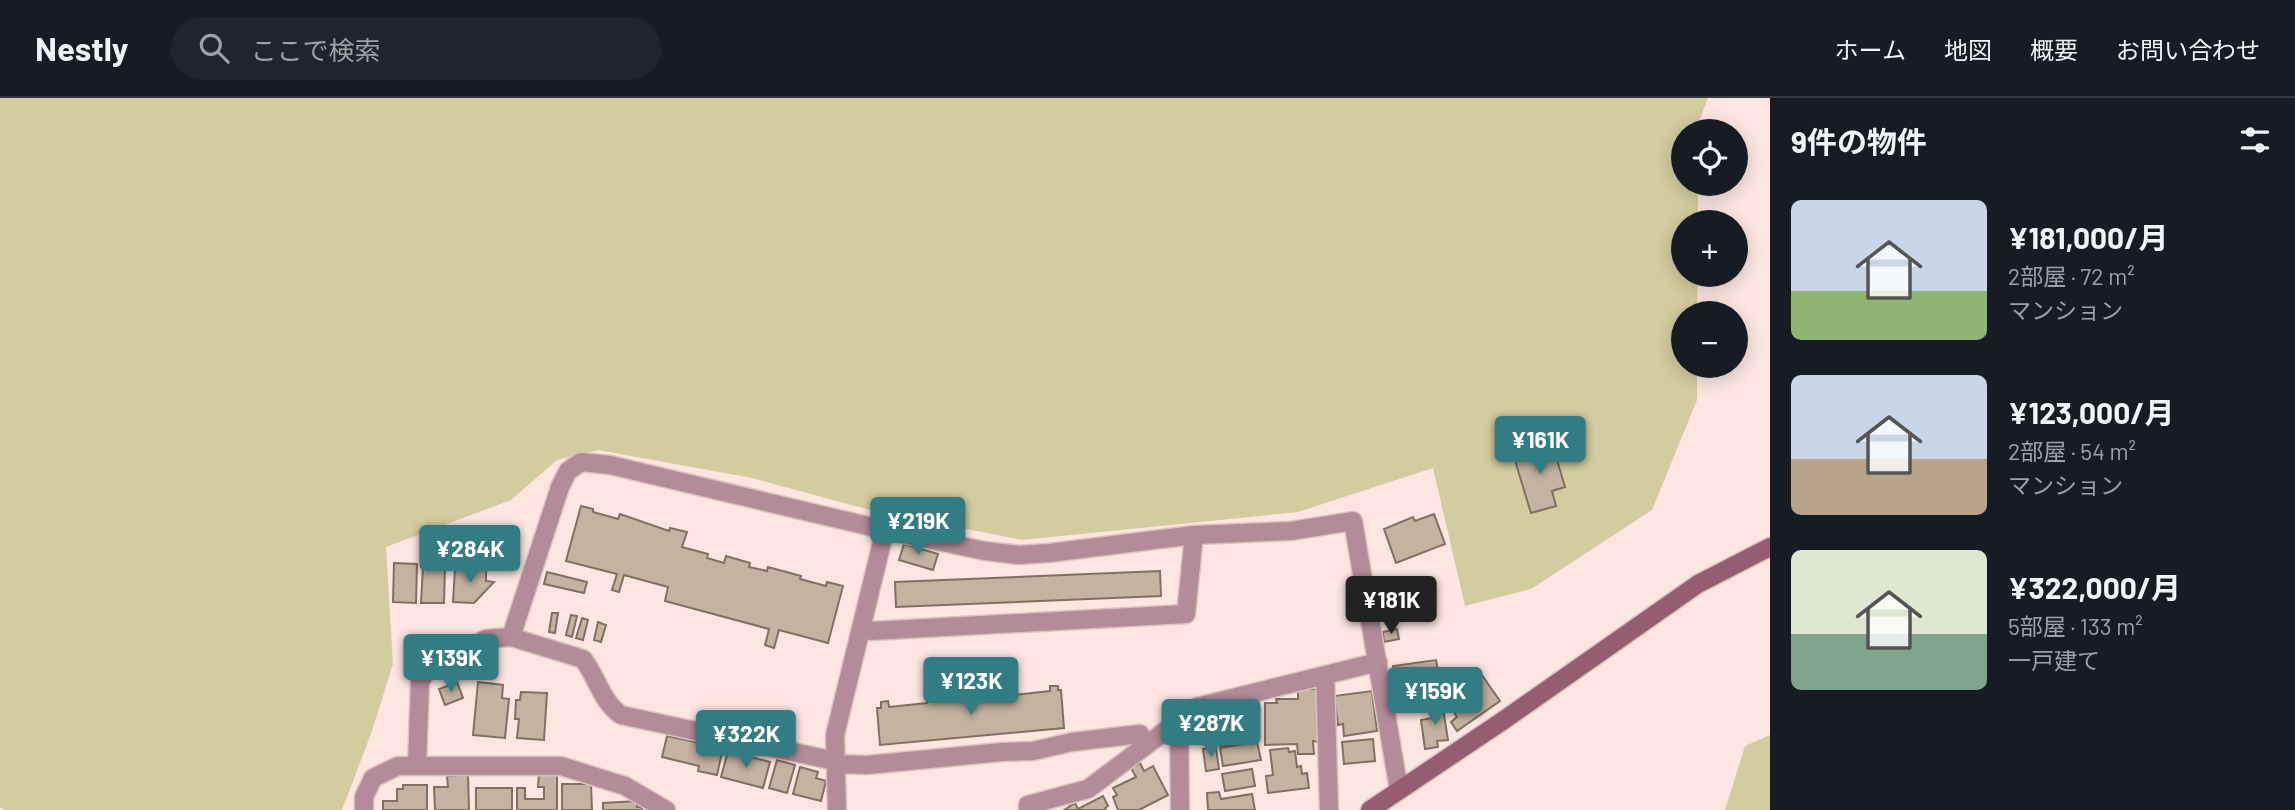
<!DOCTYPE html>
<html lang="ja">
<head>
<meta charset="utf-8">
<style>
	body { margin:0; font-family:Barlow,"Noto Sans JP",sans-serif; background:#20242c; color:#f1f3f6; height:100vh; display:flex; flex-direction:column; font-size:26px; white-space:nowrap }
	* { box-sizing:border-box; margin:0 }
	p { font-size:23px; color:#9ea1a6 }
	.icon { flex:none; width:38px; height:38px; fill:none; stroke:currentColor; stroke-width:2; stroke-linecap:round; stroke-linejoin:round }
	.map { position:relative; flex:1; overflow:hidden }
	.details { display:flex; flex-direction:column; background:#171b24; width:525px }
	.details>* { flex:none }
	.fabs { position:absolute; left:1671px; top:21px; display:grid; gap:14px }
	.fabs a { display:grid; place-items:center; width:77px; height:77px; border-radius:50%; background:#171b24; box-shadow:0 4px 18px #0003; font-size:35px }
	.price { position:absolute; translate:-50% -60px; padding:0 16px; border-radius:7px; background:#347c84; color:#fff; font-size:23px; line-height:46px; filter:drop-shadow(0 2px 4px #0008) }
	.price::after { content:''; position:absolute; left:50%; top:42px; width:21px; height:16px; margin-left:-10px; background:inherit; clip-path:polygon(0 0,100% 0,50% 100%) }
	.price.active { background:#222; color:#fff }
	ul { padding:0; list-style:none }
	li { display:flex; align-items:center; gap:21px; height:175px; padding:0 21px }
	li span { display:grid; place-items:center; flex:none; width:196px; height:140px; border-radius:10px; color:#555 }
	li>.icon { margin-inline-start:auto }
	span .icon { width:84px; height:84px; fill:#fffc; stroke-width:1 }
	li b { font-size:30px }
	h2 { display:flex; justify-content:space-between; align-items:center; height:84px; padding:0 21px; font-size:30px }
	header { display:flex; align-items:center; gap:42px; box-sizing:border-box; height:98px; padding:0 35px; background:#171b24; border-bottom:2px solid #363941 }
	header strong { font-size:33px }
	nav { display:flex; gap:38px; margin-inline-start:auto; font-size:24px }
	.search { width:490px; height:63px; background:#20242c; display:flex; align-items:center; gap:18px; box-sizing:border-box; padding:0 24px; border-radius:38px; color:#9ea1a6; font-size:26px }
	main { display:flex; flex:1; min-height:0 }
	.map>svg:first-child { display:block }
</style>
</head>
<body>
<header>
<strong>Nestly</strong>
<div class="search"><svg class="icon" aria-label="search" viewBox="0 0 24 24"><circle cx="10" cy="10" r="6"/><path d="M15 15l6 6"/></svg>ここで検索</div>
<nav><a>ホーム</a><a>地図</a><a>概要</a><a>お問い合わせ</a></nav>
</header>
<main>
<div class="map">
<svg width="1770" height="712" viewBox="0 0 1770 712">
	<rect width="100%" height="100%" fill="#fde6e2"/>
	<path fill="#d3cca0" d="M0,0h1708l-9,24v9h-15v53h14v38h-14v53h14l-1,38h-13v53h13v34l-45,110 -121,79 -66,17 -32,-138 -135,44 -276,28 -156,-31 -114,-31 -154,-28 -41,10 -46,40 -125,47 7,117 -21,67 -30,79h-338l-4,-3z
		M1770,637v75h-45l20,-64z"/>
	<path fill="#c5b3a2" stroke="#817060" stroke-width="2" d="M1552,345l13,44 -13,4 4,15 -25,7 -18,-59z
		M581,408l12,3v3l25,7 2,-5 49,17 1,-3 17,4 -5,15 26,7 -1,4 17,5 2,-7 24,7 -1,4 18,4 1,-4 33,9 -1,3 26,7 1,-4 16,4 -15,57 -49,-13 -5,18 -9,-3 4,-16 -104,-28 3,-14 -44,-12 -5,17 -7,-2 5,-16 -51,-13z
		M1434,416l11,30 -49,19 -12,-34 29,-12 2,4z
		M904,446l34,10 -5,16 -34,-10z
		M394,465l23,1 -1,39 -23,-1z
		M423,468l22,1 -1,36h-23z
		M455,470l31,1v12l8,1 -20,21 -21,-1z
		M1160,473l1,25 -265,11 -1,-25z
		M547,474l40,10 -3,11 -40,-9z
		M552,515h6l-3,20 -6,-1z
		M571,517l6,1 -5,21 -6,-2z
		M582,520l6,2 -5,20 -7,-2z
		M598,524l8,3 -5,17 -7,-2z
		M1397,531l2,10 -15,3 -1,-10z
		M1436,562l7,41 -13,2v-4l-21,3 -2,-11 3,-1 -1,-9 -14,2 -2,-17z
		M1477,570l23,33 -43,30 -6,-9 6,-5 -4,-6 10,-7 -13,-18z
		M457,584l6,16 -18,7 -6,-16z
		M478,584l25,3 -1,13 7,1 -4,39 -32,-3z
		M1050,588h8v4h3l3,38 -184,17 -3,-37h4v-6l7,-1 1,6 38,-4v-4l19,-2v5l41,-4v-5l17,-2 1,5 45,-5z
		M1298,591h20l1,53 -6,-1 1,13h-16l-1,-10 -32,1v-42h12l-1,-4h22z
		M1372,593l5,40 -33,5 -1,-12 -5,1 -4,-29z
		M521,594l26,1 -3,47 -27,-2 2,-19h-4l1,-19h4z
		M1259,601l-2,40 -36,8 -2,-5 -7,2 -5,-26 10,-2 -1,-7z
		M1442,604l6,38 -11,1 1,6 -13,2 -4,-29 11,-2 -2,-14z
		M667,638l56,12 -6,27 -19,-4 1,-5 -37,-9z
		M1373,641l2,22 -31,3 -2,-22z
		M1257,644l4,18 -38,6 -3,-18z
		M1216,650l3,21 -13,2 -3,-22z
		M1288,650l1,4 6,-1 2,16 4,-1 1,8 5,-1 2,15 -41,5 -2,-17 7,-1 -3,-25z
		M728,653l42,11 -7,26 -42,-11z
		M777,662l18,5 -8,28 -18,-5z
		M1140,665l4,8 9,-5 15,29 -29,15h-21l-5,-13 4,-2 -4,-7 23,-11 -5,-9z
		M800,669l18,5 -2,6 10,3 -5,20 -28,-7z
		M1252,671l3,17 -30,5 -3,-17z
		M539,675h18v37h-40v-22h8v11h19v-12h-6z
		M468,677l1,35h-34l-1,-23h14l-1,-11z
		M562,686h29l1,26h-30z
		M403,687h24v25h-44v-9h14v-12h6z
		M476,690h36v22h-36z
		M1219,694l2,7 31,-5 3,16h-47l-1,-17z
		M1103,698l5,10 -3,2 1,2h-42l11,-7 3,6z
		M637,703v6h5v3h-39v-7z"/>
	<g fill="none" stroke-linecap="round" stroke-linejoin="round">
		<g stroke="#d9c4c0" stroke-width="21">
			<path id="street" d="M871,533l315,-17 8,-79
				M511,539l49,-150 8,-16 13,-9 29,3 275,65 100,21 34,4 30,-2 145,-18 97,-4 62,-10 46,269
				M1325,577l4,135
				M1179,622l1,90
				M836,666l31,1 135,-13 31,-1 39,-9 68,-8
				M417,668l3,-85 7,-10 59,-32 25,-2 72,22c14,18 18,42 38,56l214,46
				M364,712v-13l9,-19 25,-12h163l64,20 41,24
				M837,712l-2,-75 50,-205
				M1028,712v-5l60,-16 109,-82 181,-45"/>
		</g>
		<g stroke="#d9c4c0" stroke-width="21">
			<path id="secondary" d="M1370,712l134,-90 194,-136 72,-37"/>
		</g>
		<use href="#street" stroke="#b48b99" stroke-width="18"/>
		<use href="#secondary" stroke="#965c72" stroke-width="18"/>
	</g>
</svg>
<div class="fabs">
<a><svg class="icon" aria-label="locate" viewBox="0 0 24 24"><circle cx="12" cy="12" r="6"/><path d="M12 2v4M12 18v4M2 12h4M18 12h4"/></svg></a>
<a>+</a>
<a>−</a>
</div>
<b class="price" style="left:1540px;top:378px">¥161K</b>
<b class="price" style="left:918px;top:459px">¥219K</b>
<b class="price" style="left:470px;top:487px">¥284K</b>
<b class="price active" style="left:1391px;top:538px">¥181K</b>
<b class="price" style="left:451px;top:596px">¥139K</b>
<b class="price" style="left:971px;top:619px">¥123K</b>
<b class="price" style="left:1435px;top:629px">¥159K</b>
<b class="price" style="left:1211px;top:661px">¥287K</b>
<b class="price" style="left:746px;top:672px">¥322K</b>
</div>
<section class="details">
<h2>9件の物件<svg class="icon" aria-label="filters" viewBox="0 0 24 24"><path d="M4 7h16M4 17h16"/><circle cx="9" cy="7" r="2"/><circle cx="15" cy="17" r="2"/></svg></h2>
<ul>
<li><span style="background:linear-gradient(#c9d6e8 65%,#8fb573 0)"><svg class="icon" aria-label="home" viewBox="0 0 24 24"><path d="M3 11l9-7 9 7M6 9v11h12V9"/></svg></span><div><b>¥181,000/月</b><p>2部屋 · 72 m²</p><p>マンション</p></div></li>
<li><span style="background:linear-gradient(#c9d6e8 60%,#b9a48a 0)"><svg class="icon" aria-label="home" viewBox="0 0 24 24"><path d="M3 11l9-7 9 7M6 9v11h12V9"/></svg></span><div><b>¥123,000/月</b><p>2部屋 · 54 m²</p><p>マンション</p></div></li>
<li><span style="background:linear-gradient(#dfe7d0 60%,#7fa58c 0)"><svg class="icon" aria-label="home" viewBox="0 0 24 24"><path d="M3 11l9-7 9 7M6 9v11h12V9"/></svg></span><div><b>¥322,000/月</b><p>5部屋 · 133 m²</p><p>一戸建て</p></div></li>
</ul>
</section>
</main>
</body>
</html>
